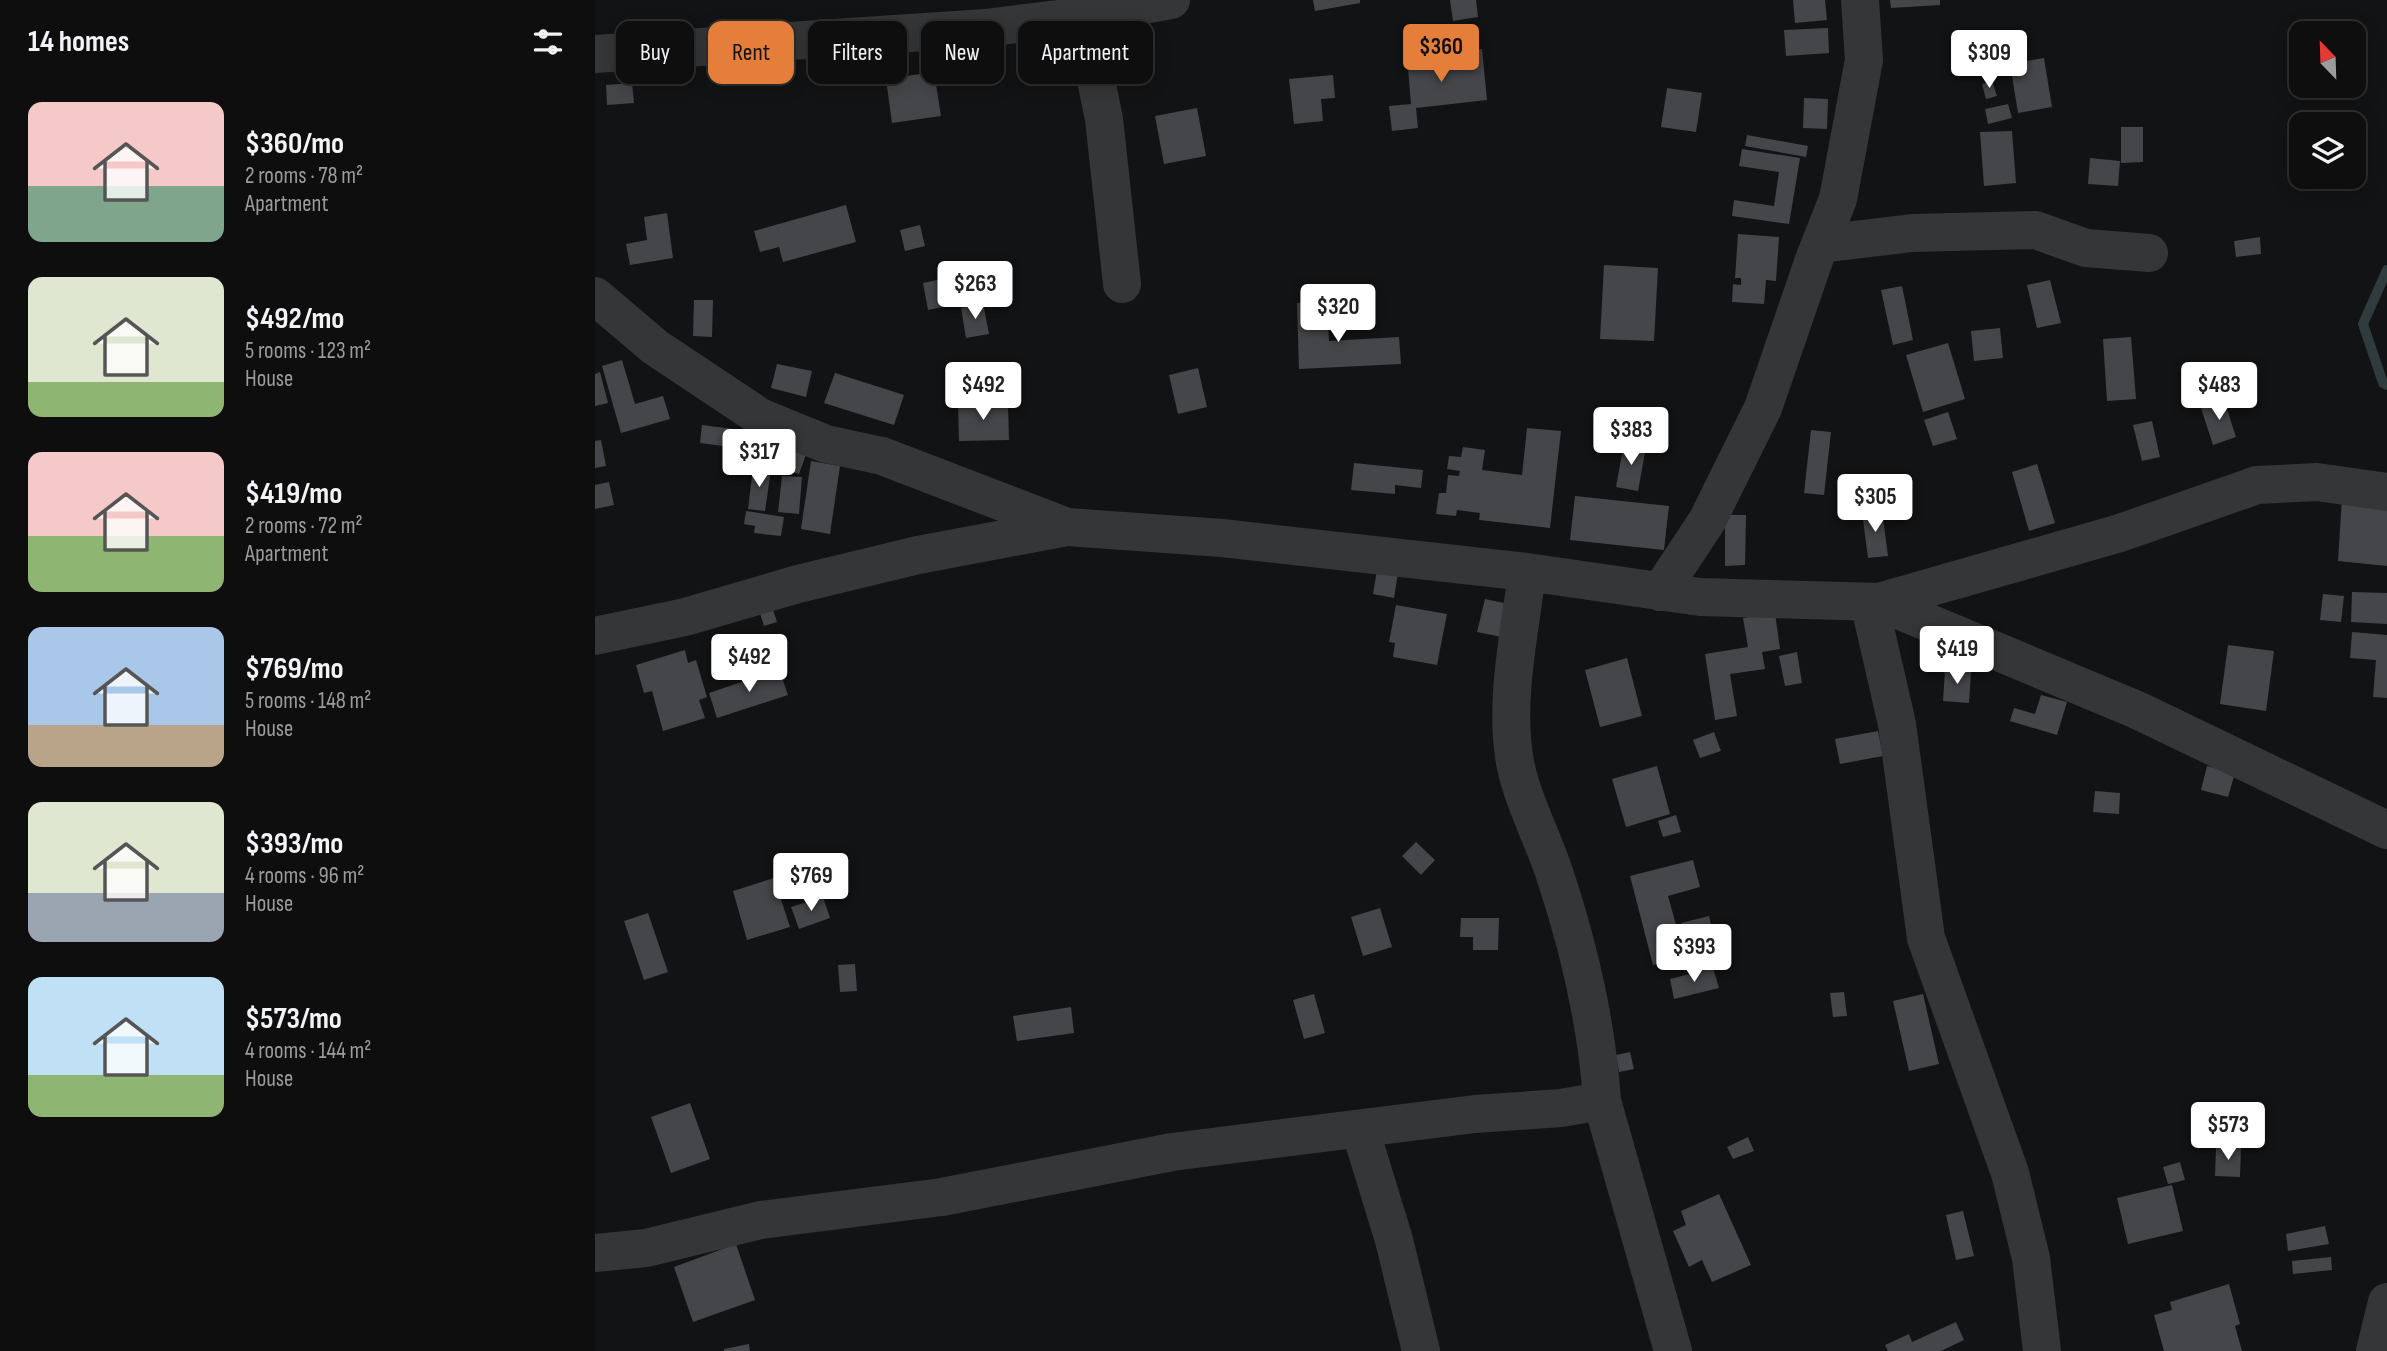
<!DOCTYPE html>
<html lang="en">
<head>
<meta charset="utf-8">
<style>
	body { margin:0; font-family:"Sofia Sans Condensed",sans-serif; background:#1c1c1d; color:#f1f3f6; height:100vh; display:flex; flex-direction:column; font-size:26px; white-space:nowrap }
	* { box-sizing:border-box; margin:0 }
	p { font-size:23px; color:#9b9c9e }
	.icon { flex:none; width:38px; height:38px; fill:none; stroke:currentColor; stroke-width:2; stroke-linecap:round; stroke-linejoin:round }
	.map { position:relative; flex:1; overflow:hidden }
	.details { display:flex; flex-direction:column; background:#0e0e0f; width:595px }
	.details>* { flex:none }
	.top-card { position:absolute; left:21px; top:21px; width:665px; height:63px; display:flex; gap:14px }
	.needle { width:46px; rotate:337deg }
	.tools { position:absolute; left:1694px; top:21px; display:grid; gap:14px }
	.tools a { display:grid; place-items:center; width:77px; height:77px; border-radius:14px; background:#0e0e0f; box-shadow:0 4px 18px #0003,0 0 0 2px #2e2e2f; font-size:35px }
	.price { position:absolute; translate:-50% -60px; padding:0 16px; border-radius:7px; background:#fff; color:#222; font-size:23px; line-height:46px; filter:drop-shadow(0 2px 4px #0008) }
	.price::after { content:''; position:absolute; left:50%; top:42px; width:21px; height:16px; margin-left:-10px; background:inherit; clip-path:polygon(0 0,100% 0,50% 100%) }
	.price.selected { background:#e47e3a; color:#111 }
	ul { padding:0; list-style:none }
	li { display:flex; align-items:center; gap:21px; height:175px; padding:0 28px }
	li span { display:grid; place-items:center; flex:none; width:196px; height:140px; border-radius:14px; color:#555 }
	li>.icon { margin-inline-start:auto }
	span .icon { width:84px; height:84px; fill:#fffc; stroke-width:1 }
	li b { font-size:30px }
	h2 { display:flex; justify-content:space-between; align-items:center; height:84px; padding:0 28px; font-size:30px }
	.tag { padding:0 24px; border-radius:14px; background:#0e0e0f; box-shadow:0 4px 18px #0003,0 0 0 2px #2e2e2f; font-size:24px; line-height:63px }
	.tag.selected { background:#e47e3a; color:#111 }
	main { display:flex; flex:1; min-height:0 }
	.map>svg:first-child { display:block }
</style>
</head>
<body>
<main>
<section class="details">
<h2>14 homes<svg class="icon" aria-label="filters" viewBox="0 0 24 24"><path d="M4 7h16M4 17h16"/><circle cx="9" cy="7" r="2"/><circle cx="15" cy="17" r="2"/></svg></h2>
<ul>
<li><span style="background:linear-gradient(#f6c9c9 60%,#7fa58c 0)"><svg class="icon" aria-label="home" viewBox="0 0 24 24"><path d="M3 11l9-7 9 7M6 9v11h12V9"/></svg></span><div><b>$360/mo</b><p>2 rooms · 78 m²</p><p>Apartment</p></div></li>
<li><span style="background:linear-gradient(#dfe7d0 75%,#8fb573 0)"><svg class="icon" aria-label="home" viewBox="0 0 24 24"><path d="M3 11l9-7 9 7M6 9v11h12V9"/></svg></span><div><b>$492/mo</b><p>5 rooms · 123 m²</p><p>House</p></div></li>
<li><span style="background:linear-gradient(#f6c9c9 60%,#8fb573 0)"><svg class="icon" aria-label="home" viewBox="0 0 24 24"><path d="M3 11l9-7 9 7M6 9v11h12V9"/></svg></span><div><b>$419/mo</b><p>2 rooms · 72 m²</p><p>Apartment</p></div></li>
<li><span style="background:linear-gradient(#a9c7e8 70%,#b9a48a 0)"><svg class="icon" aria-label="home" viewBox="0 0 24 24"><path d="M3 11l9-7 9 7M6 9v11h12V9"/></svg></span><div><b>$769/mo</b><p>5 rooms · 148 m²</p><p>House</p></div></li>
<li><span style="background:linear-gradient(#dfe7d0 65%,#9aa5b1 0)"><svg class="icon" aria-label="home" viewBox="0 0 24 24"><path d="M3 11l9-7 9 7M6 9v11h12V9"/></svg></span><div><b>$393/mo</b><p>4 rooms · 96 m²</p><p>House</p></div></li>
<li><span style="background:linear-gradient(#bfe0f5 70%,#8fb573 0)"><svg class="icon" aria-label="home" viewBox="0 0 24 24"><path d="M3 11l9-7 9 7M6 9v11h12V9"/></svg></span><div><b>$573/mo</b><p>4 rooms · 144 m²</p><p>House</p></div></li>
</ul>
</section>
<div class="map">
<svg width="1792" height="1351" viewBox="0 0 1792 1351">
	<rect width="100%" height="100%" fill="#121314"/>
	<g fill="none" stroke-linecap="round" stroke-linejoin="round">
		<path stroke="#2f3b3d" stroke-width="10" d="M1792,270l-24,54 20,59 4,2"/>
	</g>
	<path fill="#444649" d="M718,0h47v3l-45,8z
		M855,0h26l2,17 -25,4z
		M1198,0h32l2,20 -32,3z
		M1295,0h50v5l-49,3z
		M1233,28l1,25 -43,3 -2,-26z
		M887,49l5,51 -71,8 2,20 -26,3 -3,-25 22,-2 -4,-48z
		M1449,58l8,49 -34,6 -8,-49z
		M339,72l7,44 -49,7 -6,-44z
		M738,75l2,23 -14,1 2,22 -29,3 -5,-45z
		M1397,81l5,15 -11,3 -4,-15z
		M37,83l2,20 -27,2 -1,-20z
		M1072,88l35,5 -6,39 -35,-5z
		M1209,98l24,1 -1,30 -24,-1z
		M1413,104l4,14 -24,6 -3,-15z
		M602,108l9,48 -42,8 -9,-48z
		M1526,127h22v35l-22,1z
		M1417,131l4,52 -32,3 -4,-54z
		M1152,135l61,11 -2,11 -61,-11z
		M1147,149l58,9 -11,66 -57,-8 2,-16 40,6 5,-34 -40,-6z
		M1495,158l30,3 -2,25 -30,-2z
		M251,205l10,37 -73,20 -4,-15 -19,5 -6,-21z
		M72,213l6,45 -43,7 -4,-21 21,-4 -3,-23z
		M325,225l5,21 -20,5 -5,-21z
		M1143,234l41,3 -3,44 -10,-1 -2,24 -32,-2 1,-18 8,1v-7h-6z
		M1665,237l1,17 -25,3 -2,-16z
		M1009,265l54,3 -4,73 -54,-2z
		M380,272l6,27 -53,11 -5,-27z
		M1455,280l11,43 -24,5 -10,-43z
		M1307,286l11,54 -20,5 -12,-55z
		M99,300h19l-1,37 -19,-1z
		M732,302l2,39 70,-4 2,27 -102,5 -2,-66z
		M388,303l6,31 -23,4 -5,-30z
		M1405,328l3,30 -29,3 -3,-30z
		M1536,337l5,62 -29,2 -4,-62z
		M1353,343l17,56 -42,13 -17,-57z
		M27,360l13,44 28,-8 7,23 -49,14 -19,-67z
		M182,364l35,7 -6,26 -35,-9z
		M603,368l9,39 -29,7 -9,-39z
		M5,372l8,31 -13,3v-32z
		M240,373l69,22 -10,30 -70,-22z
		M1629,400l12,37 -23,8 -12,-37z
		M363,404h50l1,36 -50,1z
		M1353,412l9,27 -24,7 -9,-26z
		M1557,421l8,36 -18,4 -9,-36z
		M107,425l39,5 -3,18 -38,-5z
		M932,428l34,3 -11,97 -71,-8 1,-7 -23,-3 -1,6 -20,-2 3,-21h7l2,-18 11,1 1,-5 -13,-2 2,-13 12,1 2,-10 22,3 -3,20 40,5z
		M1216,430l20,2 -7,63 -20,-2z
		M160,435l52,17 -8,22 -52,-17z
		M6,440l5,26 -11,2v-27z
		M1029,443l22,4 -8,44 -22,-4z
		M216,461l29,5 -10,68 -29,-5z
		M759,463l69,7 -2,18 -26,-3v9l-44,-4z
		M1442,464l18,59 -26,8 -17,-59z
		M158,468l18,2 -6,41 -17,-2z
		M187,476l20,1 -3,37 -21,-2z
		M14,482l5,23 -19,4v-24z
		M980,496l94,10 -5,44 -94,-10z
		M1747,498l45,10v58l-49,-5z
		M1287,510l6,46 -20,2 -6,-46z
		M151,511l38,6 -3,19 -27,-3 1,-7 -11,-2z
		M1130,515h21l-1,50 -20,1z
		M782,570l21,3 -4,25 -21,-4z
		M1757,592l35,1v31l-36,-2z
		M1728,594l21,2 -3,26 -21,-2z
		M890,599l24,5 -7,33 -25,-5z
		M176,603l6,19 -13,4 -6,-19z
		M801,605l51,9 -10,51 -44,-8 2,-14 -6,-1z
		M1180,613l5,36 -18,3 3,17 -35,5 7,42 -22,4 -10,-66 43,-7 -5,-29z
		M1757,632l35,3v63l-14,-1 3,-37 -26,-2z
		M1633,645l46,6 -8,60 -46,-7z
		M90,650l3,13 8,-3 11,37 -8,3 6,18 -42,13 -11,-40 -8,2 -8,-28z
		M1202,652l5,31 -17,3 -6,-30z
		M1032,658l15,58 -42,11 -15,-57z
		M184,669l9,26 -71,23 -8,-25z
		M1350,670l26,2 -2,31 -26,-2z
		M1446,695l26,7 -10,33 -47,-14 4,-13 21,6z
		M1283,731l5,25 -43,8 -5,-25z
		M1119,732l7,19 -21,7 -7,-18z
		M1062,766l13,48 -44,13 -14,-48z
		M1612,766l28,7 -7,24 -27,-7z
		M1500,791l25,2 -1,21 -26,-2z
		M1081,815l5,17 -18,5 -5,-16z
		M821,842l19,18 -14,15 -19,-19z
		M1098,860l7,27 -32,9 17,61 -32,8 -23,-89z
		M179,878l16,49 -43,13 -14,-49z
		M228,897l7,21 -31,11 -8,-22z
		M785,908l12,39 -29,9 -12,-39z
		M53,913l20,59 -24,8 -20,-59z
		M1114,916l11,46 -28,7 -11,-46z
		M866,918h38l-1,32h-25v-13h-13z
		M260,964l2,27 -17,1 -2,-27z
		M1118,968l6,20 -45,11 -4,-20z
		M1249,992l3,24 -14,1 -3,-24z
		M719,994l11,39 -21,6 -11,-39z
		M1328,994l16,70 -30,7 -16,-70z
		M476,1007l3,26 -57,8 -4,-25z
		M1035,1052l4,17 -15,3 -3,-17z
		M95,1103l20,56 -39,14 -20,-56z
		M1153,1137l6,14 -21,8 -6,-12z
		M1621,1147l25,1 -1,29 -25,-1z
		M1585,1162l5,18 -17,4 -5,-17z
		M1577,1185l11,46 -55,13 -11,-46z
		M1124,1194l32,71 -39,17 -10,-22 -13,7 -16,-36 13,-6 -5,-14z
		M1368,1211l11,45 -18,4 -10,-45z
		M1730,1226l4,18 -41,7 -2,-17z
		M141,1244l19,56 -62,22 -19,-55z
		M1736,1257l1,13 -39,4 -1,-13z
		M1634,1284l11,40 -5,2 7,25h-78l-10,-36 18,-5 -2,-8z
		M1361,1322l8,18 -23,11h-53l-3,-6 24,-11 3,8z
		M154,1344l1,7h-26v-2z"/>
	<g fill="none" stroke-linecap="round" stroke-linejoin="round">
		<path stroke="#343638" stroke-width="38" d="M488,16l21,103 18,165
			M0,54l390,-26 98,-12 88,-16
			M1225,244l92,-11 123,-3 51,18 63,5
			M0,296l60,51 105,70 66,27 56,12 185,71
			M932,572c-7,60 -22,124 -13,184 5,37 28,80 40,116 24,72 43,153 48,229l71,250
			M1065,592l47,-71 56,-113 52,-151 23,-58 26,-139 -4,-60
			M1274,602l28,122 29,214 84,235 21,85 11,93
			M1284,602l241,-69 137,-48 60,-3 70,10
			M0,636l90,-19 113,-33 120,-29 149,-28 155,11 305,34 173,25 179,5 258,108 250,120
			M765,1129l34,111 27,111
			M0,1253l51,-5 115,-28 181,-23 230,-45 303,-38 86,-6 41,-7
			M1780,1351l12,-49"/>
	</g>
</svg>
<div class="tools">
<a><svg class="needle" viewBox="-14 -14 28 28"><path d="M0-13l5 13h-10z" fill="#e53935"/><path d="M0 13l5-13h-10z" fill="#9b9c9e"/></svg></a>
<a><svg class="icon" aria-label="layers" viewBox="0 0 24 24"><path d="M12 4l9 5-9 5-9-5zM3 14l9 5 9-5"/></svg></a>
</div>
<b class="price selected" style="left:846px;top:84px">$360</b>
<b class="price" style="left:1394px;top:90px">$309</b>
<b class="price" style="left:380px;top:321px">$263</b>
<b class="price" style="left:743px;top:344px">$320</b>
<b class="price" style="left:388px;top:422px">$492</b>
<b class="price" style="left:1624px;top:422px">$483</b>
<b class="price" style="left:1036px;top:467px">$383</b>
<b class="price" style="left:164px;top:489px">$317</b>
<b class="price" style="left:1280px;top:534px">$305</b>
<b class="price" style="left:1362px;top:686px">$419</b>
<b class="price" style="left:154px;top:694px">$492</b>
<b class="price" style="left:216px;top:913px">$769</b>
<b class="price" style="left:1099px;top:984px">$393</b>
<b class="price" style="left:1633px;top:1162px">$573</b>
<div class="top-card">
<a class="tag">Buy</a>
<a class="tag selected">Rent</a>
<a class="tag">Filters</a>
<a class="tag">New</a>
<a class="tag">Apartment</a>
</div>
</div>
</main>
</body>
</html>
